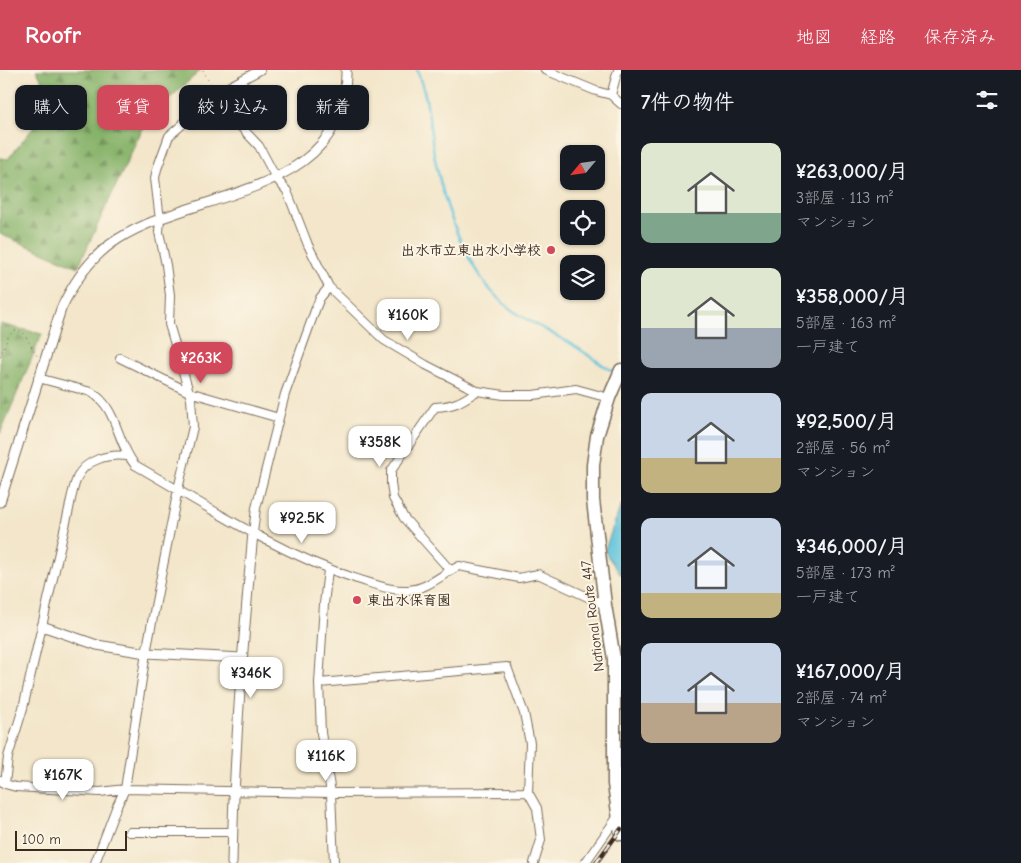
<!DOCTYPE html>
<html lang="ja">
<head>
<meta charset="utf-8">
<style>
	body { margin:0; font-family:"Comic Neue","Klee One",sans-serif; background:#242831; color:#f1f3f6; height:100vh; display:flex; flex-direction:column; font-size:19px; white-space:nowrap }
	* { box-sizing:border-box; margin:0 }
	p { font-size:16px; color:#9ea1a6 }
	.icon { flex:none; width:28px; height:28px; fill:none; stroke:currentColor; stroke-width:2; stroke-linecap:round; stroke-linejoin:round }
	.map { position:relative; flex:1; overflow:hidden }
	.side { display:flex; flex-direction:column; background:#171b24; width:400px }
	.side>* { flex:none }
	.banner { position:absolute; left:15px; top:15px; width:475px; height:45px; display:flex; gap:10px }
	.needle { width:32px; rotate:241deg }
	.buttons { position:absolute; left:560px; top:75px; display:grid; gap:10px }
	.buttons a { display:grid; place-items:center; width:45px; height:45px; border-radius:10px; background:#171b24; box-shadow:0 1px 4px #0004; font-size:25px }
	.scale { position:absolute; left:15px; bottom:12px; width:112px; box-sizing:border-box; padding-left:5px; border:2px solid #3b2a1e; border-top:0; font-size:14px; line-height:18px; white-space:nowrap; color:#3b2a1e; -webkit-text-stroke:4px #fcf5e5; paint-order:stroke }
	.price { position:absolute; translate:-50% -42px; padding:0 11px; border-radius:10px; background:#fff; color:#222; font-size:16px; line-height:32px; filter:drop-shadow(0 1px 2px #0008) }
	.price::after { content:''; position:absolute; left:50%; top:30px; width:15px; height:11px; margin-left:-8px; background:inherit; clip-path:polygon(0 0,100% 0,50% 100%) }
	.price.active { background:#d1495b; color:#fff }
	ul { padding:0; list-style:none }
	li { display:flex; align-items:center; gap:15px; height:125px; padding:0 20px }
	li span { display:grid; place-items:center; flex:none; width:140px; height:100px; border-radius:10px; color:#555 }
	li>.icon { margin-inline-start:auto }
	span .icon { width:60px; height:60px; fill:#fffc; stroke-width:1 }
	li b { font-size:21px }
	h2 { display:flex; justify-content:space-between; align-items:center; height:60px; padding:0 20px; font-size:21px }
	.pill { padding:0 18px; border-radius:10px; background:#171b24; box-shadow:0 1px 4px #0004; font-size:18px; line-height:45px }
	.pill.active { background:#d1495b; color:#fff }
	header { display:flex; align-items:center; gap:30px; box-sizing:border-box; height:70px; padding:0 25px; background:#d1495b; color:#fff }
	header strong { font-size:24px }
	nav { display:flex; gap:28px; margin-inline-start:auto; font-size:18px }
	main { display:flex; flex:1; min-height:0 }
	.map>svg:first-child { display:block }
</style>
</head>
<body>
<header>
<strong>Roofr</strong>
<nav><a>地図</a><a>経路</a><a>保存済み</a></nav>
</header>
<main>
<div class="map">
<svg width="621" height="793" viewBox="0 0 621 793">
	<defs>
		<pattern id="forest-firs" width="22" height="20" patternUnits="userSpaceOnUse" patternTransform="scale(1.25)"><rect width="22" height="20" fill="#86b269"/><path d="M5 1l3.5 6h-7zM16 11l3.5 6h-7z" fill="#6f9156"/></pattern>
	</defs>
	<rect width="100%" height="100%" fill="#fcf5e5"/>
	<filter id="ink" filterUnits="userSpaceOnUse"><feTurbulence type="fractalNoise" baseFrequency=".02" numOctaves="2"/><feDisplacementMap in="SourceGraphic" scale="10" xChannelSelector="R" yChannelSelector="G"/><feConvolveMatrix kernelMatrix="1 2 1 2 8 2 1 2 1" color-interpolation-filters="sRGB"/></filter>
	<filter id="wash" filterUnits="userSpaceOnUse"><feTurbulence type="fractalNoise" baseFrequency=".0096" numOctaves="4" result="noise"/><feDisplacementMap in="SourceGraphic" scale="20" xChannelSelector="R" yChannelSelector="G"/><feGaussianBlur stdDeviation="1.12" result="paint"/><feColorMatrix in="noise" values="0 0 0 0 0 0 0 0 0 0 0 0 0 0 0 0 0 1.4 0 .05"/><feComposite in="paint" operator="in"/></filter>
	<g filter="url(#wash)">
		<rect width="100%" height="100%" fill="#f3e6ca"/>
		<path fill="url(#forest-firs)" stroke="#606e44" d="M36,0h165l-54,49 -69,148 -78,-33v-76l8,1 46,-57z
			M0,254l42,10 -42,100z"/>
		<path fill="#5dc3db" stroke="#4c767c" d="M621,435v70l-15,-21 -1,-5z"/>
		<g fill="none" stroke-linecap="round" stroke-linejoin="round">
			<path stroke="#5dc3db" stroke-width="2.5" d="M417,0c3,9 7,19 9,29 4,20 5,40 9,60 11,53 35,126 83,155 16,10 33,19 50,28 16,9 31,22 48,31"/>
		</g>
	</g>
	<g filter="url(#ink)">
		<g fill="none" stroke-linecap="round" stroke-linejoin="round">
			<g stroke="#7b6c5a" stroke-width="10">
				<path id="minor" d="M545,0l51,21 15,4 10,9
					M611,25l7,-25
					M223,28l19,30 17,18 17,32 11,13 21,54 21,42 55,53 42,25 51,26 27,4h29l43,-6 33,9
					M120,288l69,34 90,26
					M38,308l53,14c27,16 25,50 44,73 72,41 142,88 222,114 17,5 33,12 51,11 20,-1 34,-16 51,-24l60,12 19,-4 67,31
					M253,463l3,-25 29,-114 32,-89 3,-7 9,-11
					M328,500l-4,34 -5,79 2,50 10,60 3,70
					M450,500l-46,-52 -11,-20 -2,-15v-12l44,-64c19,-1 26,-5 42,-16
					M319,613l188,-16 17,46 6,30 -2,49 9,16 4,32 -7,23
					M0,710l5,4 11,3 84,5 25,-3 206,4 197,-1
					M5,714l3,-27 15,-49 46,-199c2,-10 4,-21 8,-31 8,-19 32,-24 50,-22
					M129,762h103
					M95,793l21,-55 9,-19 21,-136 32,-164 15,-62 -2,-28 -22,-75 1,-29 -4,-30 -7,-33 1,-12 -5,-42 2,-9 12,-33 14,-12 10,-18 30,-8 7,-12 30,-16
					M585,793l33,-47"/>
			</g>
			<g stroke="#7b6c5a" stroke-width="11">
				<path id="tertiary" d="M0,432l61,-193c13,-28 30,-53 57,-70 78,-50 231,-42 228,-169
					M42,556l55,19 49,8 96,5
					M232,793c2,-110 11,-220 21,-330"/>
			</g>
			<g stroke="#7b6c5a" stroke-width="15">
				<path id="trunk" d="M621,300l-12,28 -12,38 -4,29v35l12,105 9,54v125l7,50"/>
			</g>
			<path stroke="#7b6c5a" stroke-width="1" stroke-dasharray="1 4" stroke-linecap="butt" d="M203,0l6,12 9,10
				M0,286l9,-21 7,-5 7,2 14,24"/>
			<use href="#minor" stroke="#fff" stroke-width="8"/>
			<use href="#tertiary" stroke="#fff" stroke-width="9"/>
			<use href="#trunk" stroke="#fff" stroke-width="12"/>
			<g stroke="#3b2a1e" stroke-width="4.5">
				<path id="rail" d="M596,793l25,-34"/>
			</g>
			<use href="#rail" stroke="#fcf5e5" stroke-width="2.5" stroke-dasharray="8" stroke-linecap="butt"/>
		</g>
	</g>
	<g fill="#d1495b" stroke="#fcf5e5" stroke-width="2">
		<circle cx="551" cy="180" r="5"/>
		<circle cx="357" cy="530" r="5"/>
	</g>
	<g text-anchor="middle" stroke-width="4" stroke-linejoin="round" paint-order="stroke">
		<g font-size="14" font-weight="bold" fill="#3b2a1e" stroke="#fcf5e5" text-anchor="end">
			<text x="541" y="185">出水市立東出水小学校</text>
			<text x="367" y="535" text-anchor="start">東出水保育園</text>
		</g>
		<g font-size="14" fill="#3b2a1e" stroke="#fcf5e5">
			<text transform="translate(592 546) rotate(-97)" y="5">National Route 447</text>
		</g>
	</g>
</svg>
<div class="buttons">
<a><svg class="needle" viewBox="-14 -14 28 28"><path d="M0-13l5 13h-10z" fill="#e53935"/><path d="M0 13l5-13h-10z" fill="#9ea1a6"/></svg></a>
<a><svg class="icon" aria-label="locate" viewBox="0 0 24 24"><circle cx="12" cy="12" r="6"/><path d="M12 2v4M12 18v4M2 12h4M18 12h4"/></svg></a>
<a><svg class="icon" aria-label="layers" viewBox="0 0 24 24"><path d="M12 4l9 5-9 5-9-5zM3 14l9 5 9-5"/></svg></a>
</div>
<div class="scale">100 m</div>
<b class="price" style="left:408px;top:271px">¥160K</b>
<b class="price active" style="left:201px;top:314px">¥263K</b>
<b class="price" style="left:380px;top:398px">¥358K</b>
<b class="price" style="left:302px;top:474px">¥92.5K</b>
<b class="price" style="left:251px;top:629px">¥346K</b>
<b class="price" style="left:326px;top:712px">¥116K</b>
<b class="price" style="left:63px;top:731px">¥167K</b>
<div class="banner">
<a class="pill">購入</a>
<a class="pill active">賃貸</a>
<a class="pill">絞り込み</a>
<a class="pill">新着</a>
</div>
</div>
<section class="side">
<h2>7件の物件<svg class="icon" aria-label="filters" viewBox="0 0 24 24"><path d="M4 7h16M4 17h16"/><circle cx="9" cy="7" r="2"/><circle cx="15" cy="17" r="2"/></svg></h2>
<ul>
<li><span style="background:linear-gradient(#dfe7d0 70%,#7fa58c 0)"><svg class="icon" aria-label="home" viewBox="0 0 24 24"><path d="M3 11l9-7 9 7M6 9v11h12V9"/></svg></span><div><b>¥263,000/月</b><p>3部屋 · 113 m²</p><p>マンション</p></div></li>
<li><span style="background:linear-gradient(#dfe7d0 60%,#9aa5b1 0)"><svg class="icon" aria-label="home" viewBox="0 0 24 24"><path d="M3 11l9-7 9 7M6 9v11h12V9"/></svg></span><div><b>¥358,000/月</b><p>5部屋 · 163 m²</p><p>一戸建て</p></div></li>
<li><span style="background:linear-gradient(#c9d6e8 65%,#c2b280 0)"><svg class="icon" aria-label="home" viewBox="0 0 24 24"><path d="M3 11l9-7 9 7M6 9v11h12V9"/></svg></span><div><b>¥92,500/月</b><p>2部屋 · 56 m²</p><p>マンション</p></div></li>
<li><span style="background:linear-gradient(#c9d6e8 75%,#c2b280 0)"><svg class="icon" aria-label="home" viewBox="0 0 24 24"><path d="M3 11l9-7 9 7M6 9v11h12V9"/></svg></span><div><b>¥346,000/月</b><p>5部屋 · 173 m²</p><p>一戸建て</p></div></li>
<li><span style="background:linear-gradient(#c9d6e8 60%,#b9a48a 0)"><svg class="icon" aria-label="home" viewBox="0 0 24 24"><path d="M3 11l9-7 9 7M6 9v11h12V9"/></svg></span><div><b>¥167,000/月</b><p>2部屋 · 74 m²</p><p>マンション</p></div></li>
</ul>
</section>
</main>
</body>
</html>
